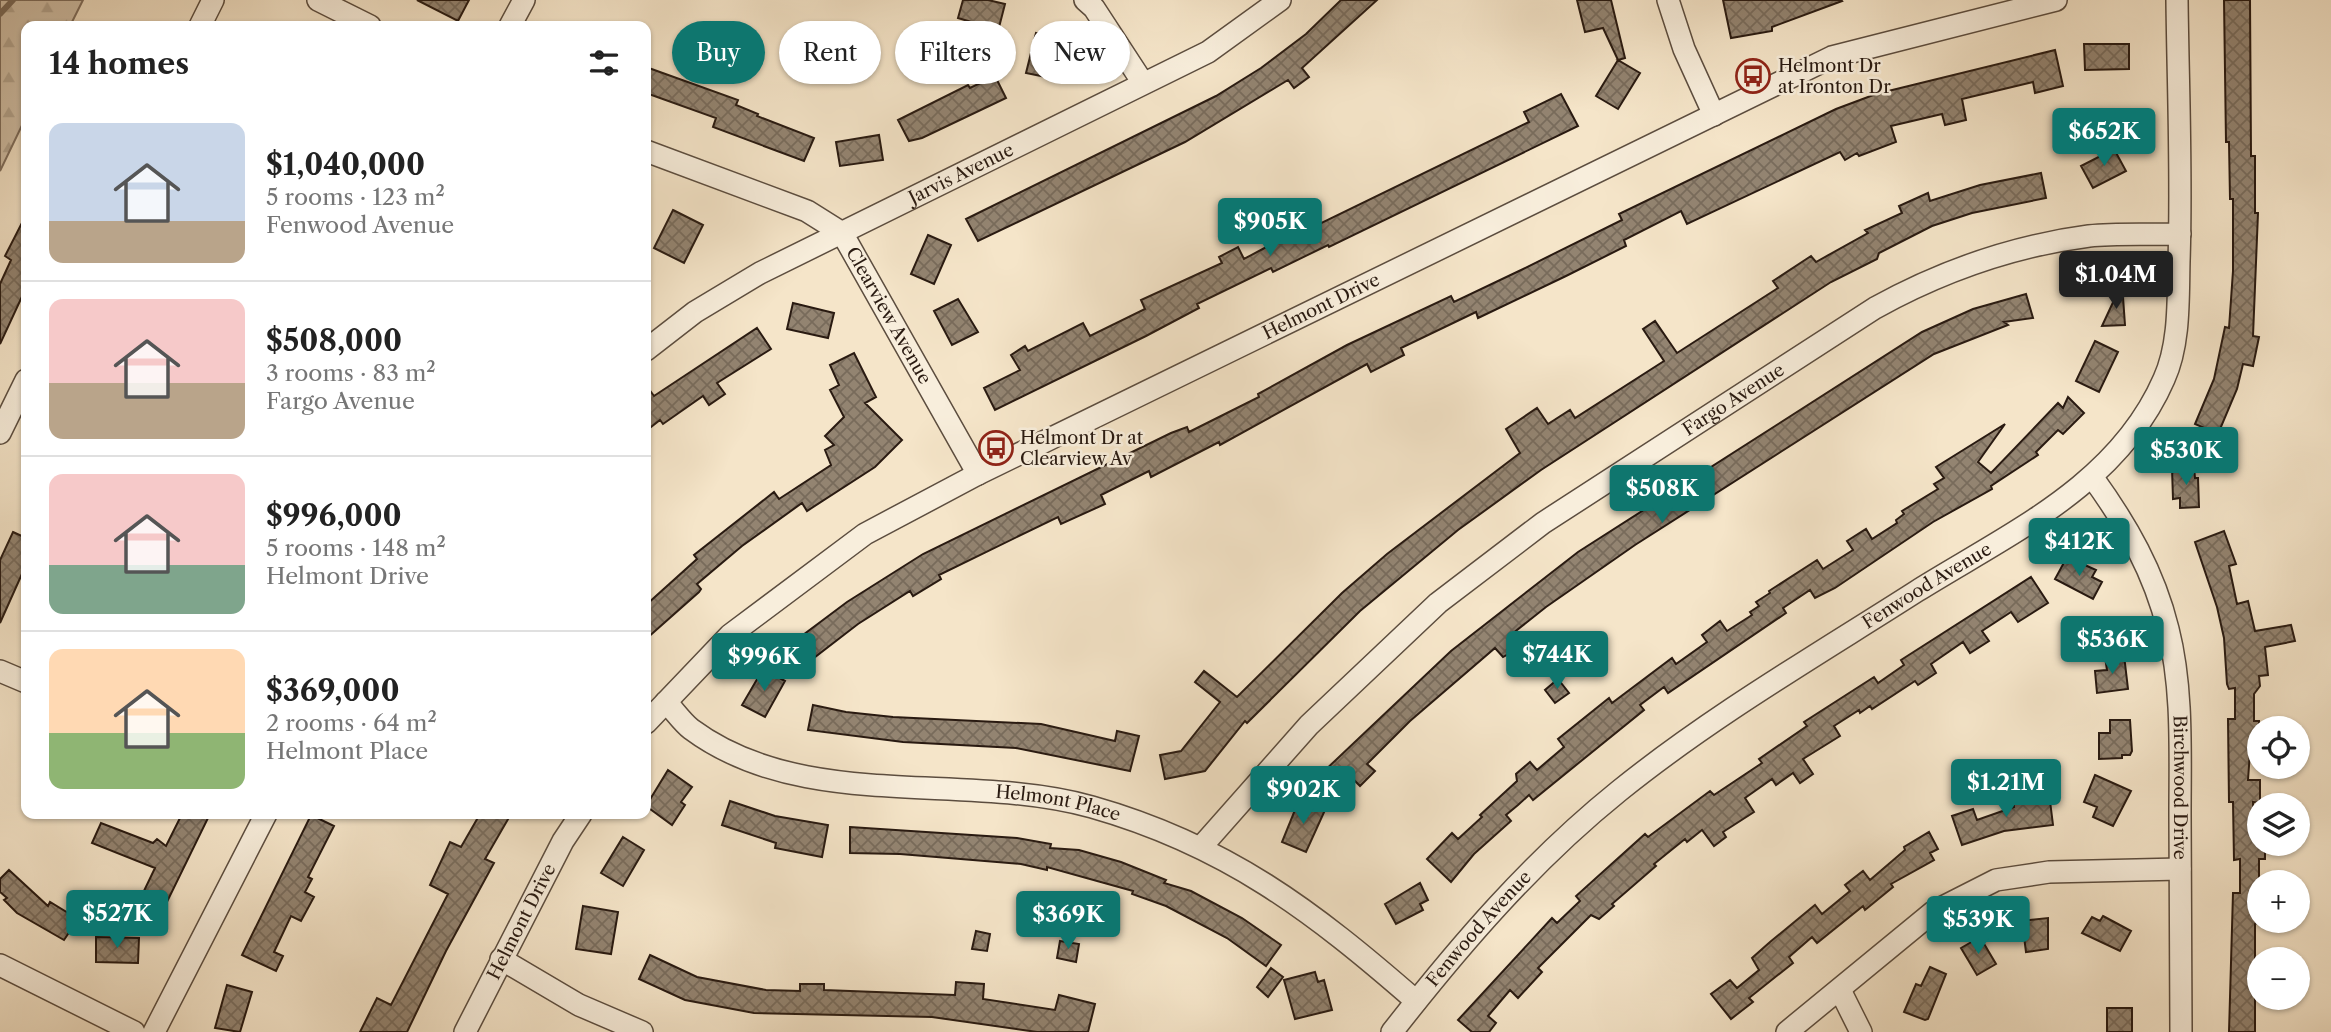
<!DOCTYPE html>
<html lang="en">
<head>
<meta charset="utf-8">
<style>
	body { margin:0; font-family:"Libre Caslon Text",serif; background:#f2f2f2; color:#222; height:100vh; display:flex; flex-direction:column; font-size:26px; white-space:nowrap }
	* { box-sizing:border-box; margin:0 }
	p { font-size:23px; color:#767676 }
	.icon { flex:none; width:38px; height:38px; fill:none; stroke:currentColor; stroke-width:2; stroke-linecap:round; stroke-linejoin:round }
	.map { position:relative; flex:1; overflow:hidden }
	.side { position:absolute; left:21px; top:21px; width:630px; height:798px; display:flex; flex-direction:column; background:#fff; border-radius:14px; box-shadow:0 2px 5px #0004 }
	.side>* { flex:none }
	.top-card { position:absolute; left:672px; top:21px; width:665px; height:63px; display:flex; gap:14px }
	.controls { position:absolute; left:2247px; top:716px; display:grid; gap:14px }
	.controls a { display:grid; place-items:center; width:63px; height:63px; border-radius:50%; background:#fff; box-shadow:0 2px 5px #0004; font-size:35px }
	.price { position:absolute; translate:-50% -60px; padding:0 16px; border-radius:7px; background:#0f766e; color:#fff; font-size:23px; line-height:46px; filter:drop-shadow(0 2px 4px #0008) }
	.price::after { content:''; position:absolute; left:50%; top:42px; width:21px; height:16px; margin-left:-10px; background:inherit; clip-path:polygon(0 0,100% 0,50% 100%) }
	.price.current { background:#222; color:#fff }
	ul { padding:0; list-style:none }
	li { display:flex; align-items:center; gap:21px; height:175px; padding:0 28px }
	li+li { border-top:2px solid #e0e0e0 }
	li span { display:grid; place-items:center; flex:none; width:196px; height:140px; border-radius:14px; color:#555 }
	li>.icon { margin-inline-start:auto }
	span .icon { width:84px; height:84px; fill:#fffc; stroke-width:1 }
	li b { font-size:30px }
	h2 { display:flex; justify-content:space-between; align-items:center; height:84px; padding:0 28px; font-size:30px }
	.tag { padding:0 24px; border-radius:32px; background:#fff; box-shadow:0 2px 5px #0004; font-size:24px; line-height:63px }
	.tag.current { background:#0f766e; color:#fff }
	.map>svg:first-child { display:block }
</style>
</head>
<body>
<div class="map">
<svg width="2331" height="1032" viewBox="0 0 2331 1032">
	<defs>
		<pattern id="forest-firs" width="22" height="20" patternUnits="userSpaceOnUse" patternTransform="scale(1.75)"><rect width="22" height="20" fill="#d2c2aa"/><path d="M5 1l3.5 6h-7zM16 11l3.5 6h-7z" fill="#b4a691"/></pattern>
		<pattern id="building-cross-hatch" width="8" height="8" patternUnits="userSpaceOnUse" patternTransform="scale(1.75)"><rect width="8" height="8" fill="#938471"/><path d="M0 0l8 8M0 8l8-8" fill="none" stroke="#786b5b"/></pattern>
	</defs>
	<rect width="100%" height="100%" fill="#f5e5c9"/>
	<filter id="stains"><feTurbulence type="fractalNoise" baseFrequency=".00286" numOctaves="4"/><feColorMatrix values="0 0 0 0 .2 0 0 0 0 .09 0 0 0 0 .02 0 0 0 .5 -.17"/></filter>
	<radialGradient id="worn" r=".72"><stop offset=".6" stop-color="#630" stop-opacity="0"/><stop offset="1" stop-color="#630" stop-opacity=".3"/></radialGradient>
	<path fill="url(#forest-firs)" stroke="#7e6e5e" stroke-width="2" d="M0,0h83l-13,26h-44v91l-26,54z"/>
	<g fill="none" stroke-linecap="round" stroke-linejoin="round">
		<path stroke="#7a6a5a" stroke-width="6" d="M0,14l13,-14"/>
	</g>
	<path fill="url(#building-cross-hatch)" stroke="#291a11" stroke-width="2" d="M417,0h52l-11,21z
		M963,0h25l17,4 -9,35 -21,-6 3,-9 -20,-6z
		M1341,0h36l-75,68 7,9 -15,11 -6,-8 -103,62 -207,99 -12,-22 250,-123 45,-28 45,-34z
		M1577,0h34l14,58 -7,2 22,13 -22,36 -22,-13 22,-36 -15,-32 -18,4z
		M1723,0h118l1,1 -70,26v4l-41,7z
		M2224,0h26l1,156h4v57h3l-5,123 6,1 -6,29 -10,-2 -6,25 -19,45 -23,-10 19,-45 11,-52 4,1 4,-57v-72h-3l-1,-57h-3z
		M1036,33l23,5 -8,40 -25,-5z
		M2084,44h45v25l-44,1z
		M2055,50l8,36 -28,7 -2,-11 -71,17 4,21 -21,5 -3,-11 -51,12 5,16 -37,14 -2,-3 -12,7 -5,-8 -153,72 -6,-13 -57,29 2,6 -60,30 -88,42 -2,-6 -75,36 3,7 -33,17 -4,-8 -147,81 -1,-3 -68,35 -2,-6 -48,24 4,9 -44,20 -3,-7 -119,58 2,4 -28,17 -3,-5 -52,33 -52,40 -15,-20 56,-42 76,-48 248,-121 16,-6 2,5 70,-35 -1,-3 89,-49 104,-49 3,6 65,-31 103,-51 -3,-6 217,-105 40,-15z
		M646,67l92,33 -2,5 22,9 -1,2 57,22 -10,23 -91,-34 3,-9 -70,-25z
		M995,76l11,22 -84,40 -13,3 -11,-21 70,-35 2,3z
		M1561,94l17,32 -249,121 -1,-2 -55,27 -2,-4 -74,36 2,4 -53,28 -151,74 -11,-22 36,-18 -9,-15 14,-9 3,5 55,-28 7,13 55,-27 -4,-9 81,-37 -3,-6 19,-10 6,12 28,-15 -6,-11 28,-14 7,14 228,-111 -5,-10z
		M879,135l4,25 -43,6 -4,-24z
		M2114,149l12,22 -33,17 -12,-22z
		M2041,173l5,25 -74,15 -40,13 -53,27 -2,6 -46,23 -290,188 -83,60 -98,81 -113,112 -2,-2 -40,50 -40,8 -5,-24 21,-4 39,-49 -25,-20 9,-11 33,26 105,-104 45,-39 133,-101 -14,-24 31,-21 11,16 22,-14 5,8 89,-57 -21,-32 12,-8 22,32 101,-65 -5,-7 38,-25 5,6 52,-29 -3,-3 37,-17 -3,-7 29,-13 2,8 50,-16z
		M673,210l30,15 -19,38 -30,-15z
		M26,215v73l-26,56v-60l11,-24 -6,-4z
		M928,235l23,10 -17,39 -23,-10z
		M2122,283l3,42 -23,1z
		M2026,294l7,24 -29,4 4,3 -74,29 -299,191 -89,62 -34,27 9,13 -18,10 -8,-9 -85,73 -43,43 8,7 -15,15 -7,-7 -14,14 -19,-18 131,-124 127,-99 344,-220 51,-23z
		M958,299l20,33 -26,13 -18,-34z
		M793,303l41,10 -6,25 -41,-9z
		M757,328l14,21 -54,34 8,11 -16,11 -6,-9 -40,28 -3,-4 -14,11v-46l8,11z
		M2095,341l23,11 -19,40 -23,-11z
		M854,353l22,44 -11,6 37,37 -27,27 -68,44 -5,-8 -60,43 -45,38 4,5 -2,3 -53,47v-34l51,-46 -3,-4 80,-63 5,7 52,-34 -6,-15 9,-5 -9,-9 19,-19 -14,-27 9,-5 -9,-20z
		M2068,397l16,16 -21,21 -5,-4 -22,22 2,3 -47,31 1,3 -59,33 -98,66 -20,10 -5,-8 -27,18 3,5 -118,80 -4,-6 -24,18 4,5 -111,90 -4,-5 -11,10 -12,10 5,6 -37,33 -23,28 -24,-23 25,-26 6,6 24,-22 -2,-2 37,-34 -1,-7 14,-12 7,8 27,-23 -6,-8 51,-41 3,5 60,-45 4,6 31,-22 -5,-7 18,-14 7,10 25,-16 -2,-3 9,-6 -3,-4 14,-9 -1,-2 48,-31 6,9 30,-19 -6,-9 19,-12 6,10 25,-16 -1,-3 8,-6 -2,-3 36,-22 -4,-5 10,-6 -8,-11 69,-43 -27,38 13,11 67,-70 5,5z
		M2194,467l1,11h3l1,29 -19,1v-10l-7,1 -1,-31z
		M2224,531l12,33 -7,2 8,38 11,-3 7,30 36,-6 4,16 -30,6 3,28 -9,1 1,10 -6,8v27h5v17h-8l-3,42h12v23l-7,-1 1,35h5v7h6v15h-6v63l-4,2v108h-26l4,-139h7v-34l-6,1 -1,-58h-4l-1,-83h7v-31l-6,1 -2,-5 -3,-46 -7,-31 -22,-65z
		M13,532l13,6v27l-26,58v-63z
		M2067,557l29,13 -4,7 10,5 -9,17 -38,-20z
		M2031,577l17,26 -30,19 -7,-10 -29,19 7,10 -19,12 -7,-11 -32,22 5,9 -18,12 -3,-4 -43,28 -2,-3 -10,7 -1,-3 -25,16 6,10 -37,23 10,15 -13,9 -7,-10 -17,12 -4,-6 -27,19 9,14 -31,20 3,5 -12,9 -12,-16 -15,12 -2,-3 -31,25 2,2 -44,38 2,2 -15,13 -8,-4 -53,53 4,4 -24,26 -8,-8 -22,26 8,7 -7,9h-17l-14,-12 94,-102 5,5 23,-22 -4,-5 69,-62 3,3 62,-46 4,4 48,-32 -3,-4 48,-33 -3,-4 70,-45 4,6 26,-18 -3,-5z
		M2124,655l4,34 -31,4 -2,-22 12,-1 -2,-13z
		M763,669l22,12 -20,36 -23,-12z
		M1558,679l11,14 -14,10 -10,-13z
		M813,705l33,7 47,5 148,7 74,17 2,-10 22,5 -9,35 -114,-23 -113,-6 -95,-12z
		M2110,720h20l2,31 -2,4h-8v3l-23,1v-26h11z
		M668,770l24,17 -11,15 4,3 -13,20 -26,-19z
		M2095,775l36,16 -18,35 -20,-9 4,-10 -13,-5z
		M2049,793l4,32 -49,6 -42,14 -10,-29 21,-7 4,11 37,-13 -1,-9z
		M1299,800l26,10 -19,42 -24,-10z
		M730,801l45,15 53,9 -6,32 -47,-9 1,-5 -54,-18z
		M182,814h18l8,4 -43,88 -23,-11 13,-27 -63,-25 9,-20 52,20 4,-4 9,7z
		M480,814h31l-26,45 9,4 -48,88 -39,81h-47l17,-34 14,7 57,-111 -18,-9 20,-43 11,5z
		M311,815l23,11 -26,51 4,2 -7,13 9,5 -13,24 -10,-5 -17,36 9,4 -7,15 -34,-16z
		M850,827l167,11 34,6 -1,4 29,2 42,12 45,18 -2,3 27,8 51,27 39,27 -15,21 -39,-28 -61,-32 -34,-12 1,-3 -86,-24v3l-26,-6 -121,-10 -50,-1z
		M1929,832l9,17 -8,4 4,7 -43,24 2,3 -28,23 -2,-4 -46,37 -5,-6 -23,20 4,6 -44,35 4,4 -22,17 -20,-25 19,-14 7,8 22,-18 -7,-12 18,-16 45,-37 7,9 28,-23 -5,-6 18,-14 7,9 35,-30 -1,-3z
		M623,837l21,13 -21,36 -22,-13z
		M9,870l39,36 2,-4 28,17 -14,21 -47,-27 -13,-13 3,-2 -7,-6v-13z
		M1420,883l8,17 -8,4 3,6 -27,14 -11,-20z
		M583,906l35,6 -7,42 -35,-5z
		M2103,916l28,15 -11,20 -38,-18 10,-16 8,4z
		M2048,918v31l-22,3 -4,-31z
		M976,931l14,3 -3,17 -15,-2z
		M96,937l43,1 -1,25 -42,-1z
		M1980,937l16,27 -19,11 -16,-27z
		M1060,941l19,3 -3,18 -19,-4z
		M650,955l47,22 69,13 34,1v-7h24v6l131,5 1,-13 28,2 -1,15 72,11 4,-15 36,9 -7,28h-51l-105,-15 -178,-4 -69,-13 -46,-21z
		M1930,967l16,7 -18,45 -3,1 -21,-8 12,-28 5,2z
		M1271,968l12,9 -15,20 -11,-10z
		M1315,972l3,10 6,-2 8,30 -37,9 -11,-39z
		M227,985l25,7 -12,40 -25,-4z
		M2107,1008h25v24h-25z"/>
	<g fill="none" stroke-linecap="round" stroke-linejoin="round">
		<g stroke="#5c4d3f" stroke-width="24">
			<g id="minor">
				<path d="M318,0l52,26"/>
				<path d="M1085,0l9,8 49,75"/>
				<path d="M1668,0l16,49 30,66"/>
				<path d="M200,26l13,-26"/>
				<path d="M510,26l14,-26"/>
				<path id="s1" d="M646,151l161,60 35,22 136,241"/>
				<path id="s2" d="M646,350l49,-38 65,-39 448,-221 72,-52"/>
				<path d="M0,433l26,-53"/>
				<path id="s3" d="M2093,478c34,47 61,94 75,151 15,59 12,124 12,185 0,73 1,145 1,218"/>
				<path d="M0,671l26,11"/>
				<path id="s4" d="M666,702c8,8 16,20 25,27 113,84 273,42 401,78 134,38 221,104 324,194"/>
				<path id="s5" d="M646,723l84,-88 135,-101 113,-60 854,-417 224,-57"/>
				<path id="s6" d="M1202,846l107,-121 129,-122 105,-80 332,-215c67,-37 138,-62 214,-72 29,-3 61,-1 91,-2"/>
				<path d="M501,959l78,46 63,27"/>
				<path d="M0,965l134,67"/>
				<path d="M1840,990l21,42"/>
				<path d="M154,1032l112,-218"/>
				<path id="s7" d="M465,1032l98,-191 18,-27"/>
				<path id="s8" d="M1392,1032c68,-87 140,-171 227,-241 93,-75 198,-136 298,-200 93,-58 201,-106 247,-212 16,-35 14,-80 15,-118 3,-87 -1,-174 -2,-261"/>
				<path d="M1787,1032l146,-120 63,-32 53,-8 131,-3"/>
			</g>
		</g>
		<use href="#minor" stroke="#f8eedc" stroke-width="21"/>
	</g>
	<defs>
		<g id="bus-ring" transform="scale(1.75)"><circle r="9.5" fill="#f8eedc" stroke="#8f2418" stroke-width="1.5"/><path d="M-5-6H5V4H4V6H2V4H-2V6H-4V4H-5ZM-3.5-4V0h7V-4ZM-3.5 1.2v1.5H-2V1.2ZM2 1.2v1.5H3.5V1.2Z" fill="#8f2418"/></g>
	</defs>
	<g fill-rule="evenodd">
		<use href="#bus-ring" x="1753" y="76"/>
		<use href="#bus-ring" x="996" y="448"/>
	</g>
	<g text-anchor="middle" stroke-width="5" stroke-linejoin="round" paint-order="stroke">
		<g font-size="18" fill="#291a11" stroke="#f8eedc" text-anchor="start">
			<text x="1778" y="72">Helmont Dr<tspan x="1778" dy="21">at Ironton Dr</tspan></text>
			<text x="1020" y="444">Helmont Dr at<tspan x="1020" dy="21">Clearview Av</tspan></text>
		</g>
		<g font-size="18" fill="#291a11" stroke="#f8eedc">
			<text dy="6" stroke="none"><textPath href="#s2" startOffset="362">Jarvis Avenue</textPath></text>
			<text dy="6" stroke="none"><textPath href="#s5" startOffset="800">Helmont Drive</textPath></text>
			<text dy="6" stroke="none"><textPath href="#s1" startOffset="308">Clearview Avenue</textPath></text>
			<text dy="6" stroke="none"><textPath href="#s6" startOffset="698">Fargo Avenue</textPath></text>
			<text dy="6" stroke="none"><textPath href="#s8" startOffset="702">Fenwood Avenue</textPath></text>
			<text dy="6" stroke="none"><textPath href="#s3" startOffset="329">Birchwood Drive</textPath></text>
			<text dy="6" stroke="none"><textPath href="#s4" startOffset="416">Helmont Place</textPath></text>
			<text dy="6" stroke="none"><textPath href="#s7" startOffset="124">Helmont Drive</textPath></text>
			<text dy="6" stroke="none"><textPath href="#s8" startOffset="135">Fenwood Avenue</textPath></text>
		</g>
	</g>
	<rect width="100%" height="100%" filter="url(#stains)"/>
	<rect width="100%" height="100%" fill="url(#worn)"/>
</svg>
<div class="controls">
<a><svg class="icon" aria-label="locate" viewBox="0 0 24 24"><circle cx="12" cy="12" r="6"/><path d="M12 2v4M12 18v4M2 12h4M18 12h4"/></svg></a>
<a><svg class="icon" aria-label="layers" viewBox="0 0 24 24"><path d="M12 4l9 5-9 5-9-5zM3 14l9 5 9-5"/></svg></a>
<a>+</a>
<a>−</a>
</div>
<b class="price" style="left:2104px;top:168px">$652K</b>
<b class="price" style="left:1270px;top:258px">$905K</b>
<b class="price current" style="left:2116px;top:311px">$1.04M</b>
<b class="price" style="left:2186px;top:487px">$530K</b>
<b class="price" style="left:1662px;top:525px">$508K</b>
<b class="price" style="left:2079px;top:578px">$412K</b>
<b class="price" style="left:2112px;top:676px">$536K</b>
<b class="price" style="left:1557px;top:691px">$744K</b>
<b class="price" style="left:764px;top:693px">$996K</b>
<b class="price" style="left:2006px;top:819px">$1.21M</b>
<b class="price" style="left:1303px;top:826px">$902K</b>
<b class="price" style="left:117px;top:950px">$527K</b>
<b class="price" style="left:1068px;top:951px">$369K</b>
<b class="price" style="left:1978px;top:956px">$539K</b>
<div class="top-card">
<a class="tag current">Buy</a>
<a class="tag">Rent</a>
<a class="tag">Filters</a>
<a class="tag">New</a>
</div>
<section class="side">
<h2>14 homes<svg class="icon" aria-label="filters" viewBox="0 0 24 24"><path d="M4 7h16M4 17h16"/><circle cx="9" cy="7" r="2"/><circle cx="15" cy="17" r="2"/></svg></h2>
<ul>
<li><span style="background:linear-gradient(#c9d6e8 70%,#b9a48a 0)"><svg class="icon" aria-label="home" viewBox="0 0 24 24"><path d="M3 11l9-7 9 7M6 9v11h12V9"/></svg></span><div><b>$1,040,000</b><p>5 rooms · 123 m²</p><p>Fenwood Avenue</p></div></li>
<li><span style="background:linear-gradient(#f6c9c9 60%,#b9a48a 0)"><svg class="icon" aria-label="home" viewBox="0 0 24 24"><path d="M3 11l9-7 9 7M6 9v11h12V9"/></svg></span><div><b>$508,000</b><p>3 rooms · 83 m²</p><p>Fargo Avenue</p></div></li>
<li><span style="background:linear-gradient(#f6c9c9 65%,#7fa58c 0)"><svg class="icon" aria-label="home" viewBox="0 0 24 24"><path d="M3 11l9-7 9 7M6 9v11h12V9"/></svg></span><div><b>$996,000</b><p>5 rooms · 148 m²</p><p>Helmont Drive</p></div></li>
<li><span style="background:linear-gradient(#ffd9b3 60%,#8fb573 0)"><svg class="icon" aria-label="home" viewBox="0 0 24 24"><path d="M3 11l9-7 9 7M6 9v11h12V9"/></svg></span><div><b>$369,000</b><p>2 rooms · 64 m²</p><p>Helmont Place</p></div></li>
</ul>
</section>
</div>
</body>
</html>
